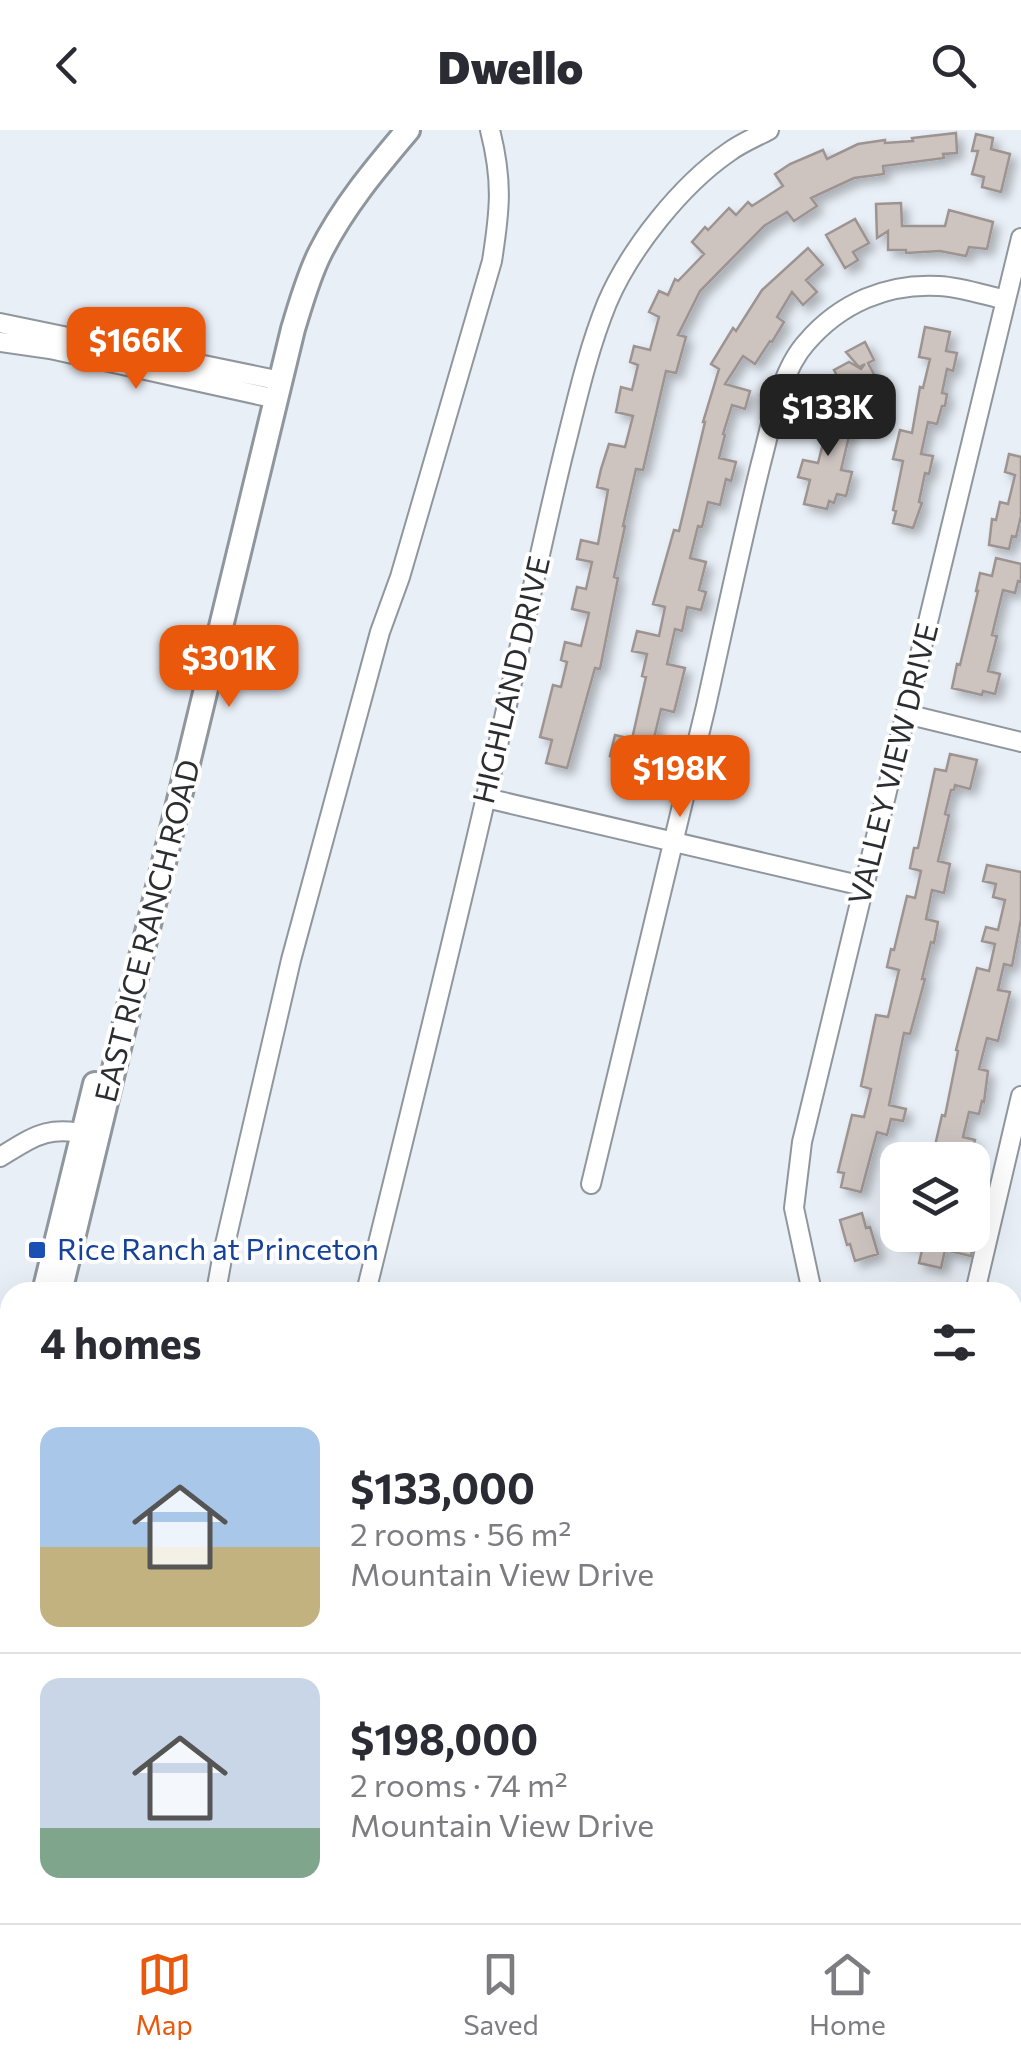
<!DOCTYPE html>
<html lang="en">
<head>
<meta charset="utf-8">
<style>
	body { margin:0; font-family:Commissioner,sans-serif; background:#f2f2f3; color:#2b2b33; height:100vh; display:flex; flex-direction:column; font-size:38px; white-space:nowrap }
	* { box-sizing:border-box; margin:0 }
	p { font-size:32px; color:#7c7c81 }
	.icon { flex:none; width:55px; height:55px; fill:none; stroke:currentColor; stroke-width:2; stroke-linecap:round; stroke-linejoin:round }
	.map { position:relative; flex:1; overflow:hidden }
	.side { position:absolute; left:0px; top:1152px; width:1022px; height:642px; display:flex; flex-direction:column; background:#fff; border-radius:30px 30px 0 0; box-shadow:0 10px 40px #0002 }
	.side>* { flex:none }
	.buttons { position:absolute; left:880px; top:1012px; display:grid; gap:20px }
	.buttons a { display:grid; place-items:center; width:110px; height:110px; border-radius:20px; background:#fff; box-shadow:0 10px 40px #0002; font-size:50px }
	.price { position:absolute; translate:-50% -85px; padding:0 22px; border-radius:20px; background:#ea580c; color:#fff; font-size:32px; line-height:65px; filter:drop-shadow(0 2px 5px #0008) }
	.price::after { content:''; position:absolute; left:50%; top:60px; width:30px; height:22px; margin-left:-15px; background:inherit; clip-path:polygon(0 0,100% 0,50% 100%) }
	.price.on { background:#222; color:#fff }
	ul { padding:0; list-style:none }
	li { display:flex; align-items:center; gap:30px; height:250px; padding:0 40px }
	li+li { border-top:2px solid #e1e1e2 }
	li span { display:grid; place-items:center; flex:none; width:280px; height:200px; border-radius:20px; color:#555 }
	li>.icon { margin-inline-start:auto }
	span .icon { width:120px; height:120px; fill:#fffc; stroke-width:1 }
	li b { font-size:42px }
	h2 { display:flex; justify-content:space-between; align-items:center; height:120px; padding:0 40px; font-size:42px }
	header { display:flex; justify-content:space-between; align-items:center; height:130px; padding:0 40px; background:#fff; font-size:45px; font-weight:800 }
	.tabs { display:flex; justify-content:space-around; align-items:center; height:140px; border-top:2px solid #e1e1e2; background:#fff; font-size:28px; color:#7c7c81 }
	.tabs a { display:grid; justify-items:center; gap:5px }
	.tabs .on { color:#ea580c }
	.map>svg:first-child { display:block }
</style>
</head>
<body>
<header><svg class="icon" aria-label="back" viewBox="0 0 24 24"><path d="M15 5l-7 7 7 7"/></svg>Dwello<svg class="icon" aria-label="search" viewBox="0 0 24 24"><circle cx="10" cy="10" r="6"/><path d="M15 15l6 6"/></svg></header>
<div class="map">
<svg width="1021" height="1793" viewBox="0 0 1021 1793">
	<defs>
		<filter id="shadow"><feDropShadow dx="6" dy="6" stdDeviation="5" flood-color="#0004"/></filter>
	</defs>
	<rect width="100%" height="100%" fill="#e9eff7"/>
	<path fill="#cdc4c0" stroke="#9d9491" stroke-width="2.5" filter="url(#shadow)" d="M956,3l1,20 -14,1 1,4 -61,8 1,8 -30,4 -43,20 6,8 -23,15 -7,-9 -23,14 -64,65 -22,44 8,2 -10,36 -10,-2 -23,99 -7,-1 -13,57h2l-11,51 4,1 -18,91 -5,-1 -28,100 -21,-5 6,-23 -12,-3 13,-52 8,2 6,-25 -6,-2 4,-18 16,4 8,-33 -17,-4 5,-22 9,2 6,-27 -15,-3 4,-19 17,4 10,-54 -11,-3 4,-18 8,-25 16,3 8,-31 -17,-4 5,-25 11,3 6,-25 -8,-3 4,-16 16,4 9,-33 -10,-5 10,-21 9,4 7,-16 3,2 26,-27 -12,-12 13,-15 3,3 21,-22 7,7 12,-13 4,4 31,-20 -8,-12 15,-10 33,-14 4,9 31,-15 27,-4v3l28,-2 -1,-3z
		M976,4l17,4 -2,11 19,5 -9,38 -19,-5 2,-10 -12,-3 6,-23h-6z
		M901,73l1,23h43l4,-16 44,12 -6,27 -18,-2 -3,9 -26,-5 -34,2v-3h-18v-19l-11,7 -1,-34z
		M855,89l14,24 -16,9 5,8 -13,8 -19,-33z
		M808,118l15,17 -17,15 11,12 -14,13 -11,-13 -15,25 7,5 -12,20 -2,-1 -15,23 -12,-8 -18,28 25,7 -5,18 -13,-4 -9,29 2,1 -6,23 17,4 -5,19 -5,-2 -6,26 -12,-3 -6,25 -4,-1 -8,32 16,4 -7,28 7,2 -5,18 -14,-3 -5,24 -7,-2 -8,35 18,4 -11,44 -13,-3 -7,29 5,1 -1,5 6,2 -4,18 -16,-4 -6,24 -23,-6 5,-20 -10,-2 5,-21 17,4 14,-62 -4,-1 5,-22 -15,-3 5,-20 22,5 6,-29 -12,-3 21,-74 5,1 26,-109h-2l16,-53 -8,-5 22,-36 3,3 26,-41z
		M925,197l25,5 -4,19 11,2 -4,18 -6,-2 -5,24 5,1 -2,12h-3l-5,18 -9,-2 -7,32 12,2 -4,18 -4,-1 -6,29 3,1 -9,25 -20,-5 3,-12 -3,-1 10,-49 -10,-2 7,-29 12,3 8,-46 3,1 7,-29 -11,-2z
		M865,212l9,18 -6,3 9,17 -30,15 -13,-25 15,-8 12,7 4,-5 -6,3 -13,-15z
		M815,275l39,10 -13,55 11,2 -6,24 -9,-2 -3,9 -5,-2 -2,8 -23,-5 6,-24 -12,-3 5,-17 15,3 9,-35 -17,-4z
		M1009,324l12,3v59l-5,21 -4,-1 -3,13 -20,-4 3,-26 4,1 4,-18 8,2 7,-29 -10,-3z
		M996,428l25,6v18l-3,-1 -3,12 -12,-3 -11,45 5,1 -9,35 12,3 -5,20 -12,-3 -1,4 -30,-7 5,-24 3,1 18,-74h-2l4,-18 12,3z
		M950,624l27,6 -7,29 -15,-4 -1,5h-3l-6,24 4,1 -11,46 12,3 -6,29 -12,-3 -6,29 12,3 -4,21 -3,-1 -9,37h3l-15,55 -6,-1 -15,72 17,4 -3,12 -12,-2 -4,16 -10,-3 -16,60 -20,-5 3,-14 -6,-1 14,-57 12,2 7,-28 -10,-3 15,-71 12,2 11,-47 -12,-3 4,-18 3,1 13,-54 8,2 6,-27 -11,-3 4,-20h4l17,-79 11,2z
		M987,735l34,7v47l-9,47 -8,-2 -6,26 12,2 -12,49 -11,-3 -8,31 9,2 -4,31 -2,-1 -3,13 -10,-2 -6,25 12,3 -5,19 -36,-9 8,-35 3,1 13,-65 -2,-1 21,-82 12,3 6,-27 -13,-3 4,-14 12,3 7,-30 -12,-3 3,-13 -13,-3z
		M862,1083l4,15 4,-1 8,27 -23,7 -5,-17 -3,1 -7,-25z
		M899,1105h51v4l23,6 -2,11 -26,-6 -4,18 -22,-5 4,-17 -25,-6z"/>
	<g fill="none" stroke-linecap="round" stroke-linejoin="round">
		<g stroke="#90969d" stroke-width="22">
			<path id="minor" d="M0,193l281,58
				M0,212l50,7 227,50
				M906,584l115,28
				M486,668l377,88
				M0,1027c36,-22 48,-32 92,-22
				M591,1054c38,-159 78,-318 115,-478 18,-81 35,-162 55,-243 10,-37 19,-91 45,-120 34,-40 81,-60 133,-57 22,1 45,9 67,14
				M216,1162l7,-39 68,-293 89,-328 20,-55 92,-316c8,-51 11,-80 -2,-131
				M366,1162c48,-195 97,-390 141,-587 18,-83 36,-167 56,-250 13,-51 24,-103 44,-152 23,-54 74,-118 122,-151 12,-9 27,-15 40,-22
				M812,1162l-18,-84 8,-66 219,-904
				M975,1162l46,-196
				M1012,1199l9,2
				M686,1785l34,8
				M452,1793l2,-8
				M1014,1793l7,-10"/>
		</g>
		<g stroke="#90969d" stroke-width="28">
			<path id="major" d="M44,1162l51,-208
				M60,1162l233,-963c8,-26 15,-52 27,-76 23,-46 55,-84 88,-123
				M0,1346l10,-42
				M0,1415l10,-41"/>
		</g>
		<use href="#minor" stroke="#fff" stroke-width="18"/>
		<use href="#major" stroke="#fff" stroke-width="22"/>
	</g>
	<rect fill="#1a4fb4" stroke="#fff" stroke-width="4" x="27" y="1110" width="20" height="20" rx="5"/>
	<g text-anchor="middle" stroke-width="8" stroke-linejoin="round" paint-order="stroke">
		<g font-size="30" fill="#2b2d30" stroke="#fff">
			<text transform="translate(512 550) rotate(-77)" y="10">HIGHLAND DRIVE</text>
			<text transform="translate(894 634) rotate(-76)" y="10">VALLEY VIEW DRIVE</text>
			<text transform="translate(148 801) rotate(-76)" y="10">EAST RICE RANCH ROAD</text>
		</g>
		<g font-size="30" fill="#164399" stroke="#fff" text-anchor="start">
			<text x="57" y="1130">Rice Ranch at Princeton</text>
		</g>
	</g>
</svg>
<div class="buttons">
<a><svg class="icon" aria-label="layers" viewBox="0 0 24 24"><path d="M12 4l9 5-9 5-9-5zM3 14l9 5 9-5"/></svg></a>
</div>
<b class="price" style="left:136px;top:262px">$166K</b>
<b class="price on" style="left:828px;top:329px">$133K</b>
<b class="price" style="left:229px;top:580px">$301K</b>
<b class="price" style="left:680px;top:690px">$198K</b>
<section class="side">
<h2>4 homes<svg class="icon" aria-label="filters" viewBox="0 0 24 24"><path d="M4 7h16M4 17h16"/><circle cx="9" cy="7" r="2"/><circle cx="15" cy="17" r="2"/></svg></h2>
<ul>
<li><span style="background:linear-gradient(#a9c7e8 60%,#c2b280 0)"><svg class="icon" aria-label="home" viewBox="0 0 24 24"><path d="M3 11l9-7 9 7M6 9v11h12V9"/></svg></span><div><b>$133,000</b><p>2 rooms · 56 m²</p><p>Mountain View Drive</p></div></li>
<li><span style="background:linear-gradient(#c9d6e8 75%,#7fa58c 0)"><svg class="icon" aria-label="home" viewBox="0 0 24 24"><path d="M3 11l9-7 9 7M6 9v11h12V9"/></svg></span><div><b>$198,000</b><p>2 rooms · 74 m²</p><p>Mountain View Drive</p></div></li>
</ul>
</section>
</div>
<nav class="tabs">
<a class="on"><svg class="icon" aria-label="map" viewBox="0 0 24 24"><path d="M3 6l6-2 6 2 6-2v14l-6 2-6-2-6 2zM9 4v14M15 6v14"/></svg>Map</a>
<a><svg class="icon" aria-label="saved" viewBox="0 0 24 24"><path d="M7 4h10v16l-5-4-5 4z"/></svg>Saved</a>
<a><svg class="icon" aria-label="home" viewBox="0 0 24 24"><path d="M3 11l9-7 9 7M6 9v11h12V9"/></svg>Home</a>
</nav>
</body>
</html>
